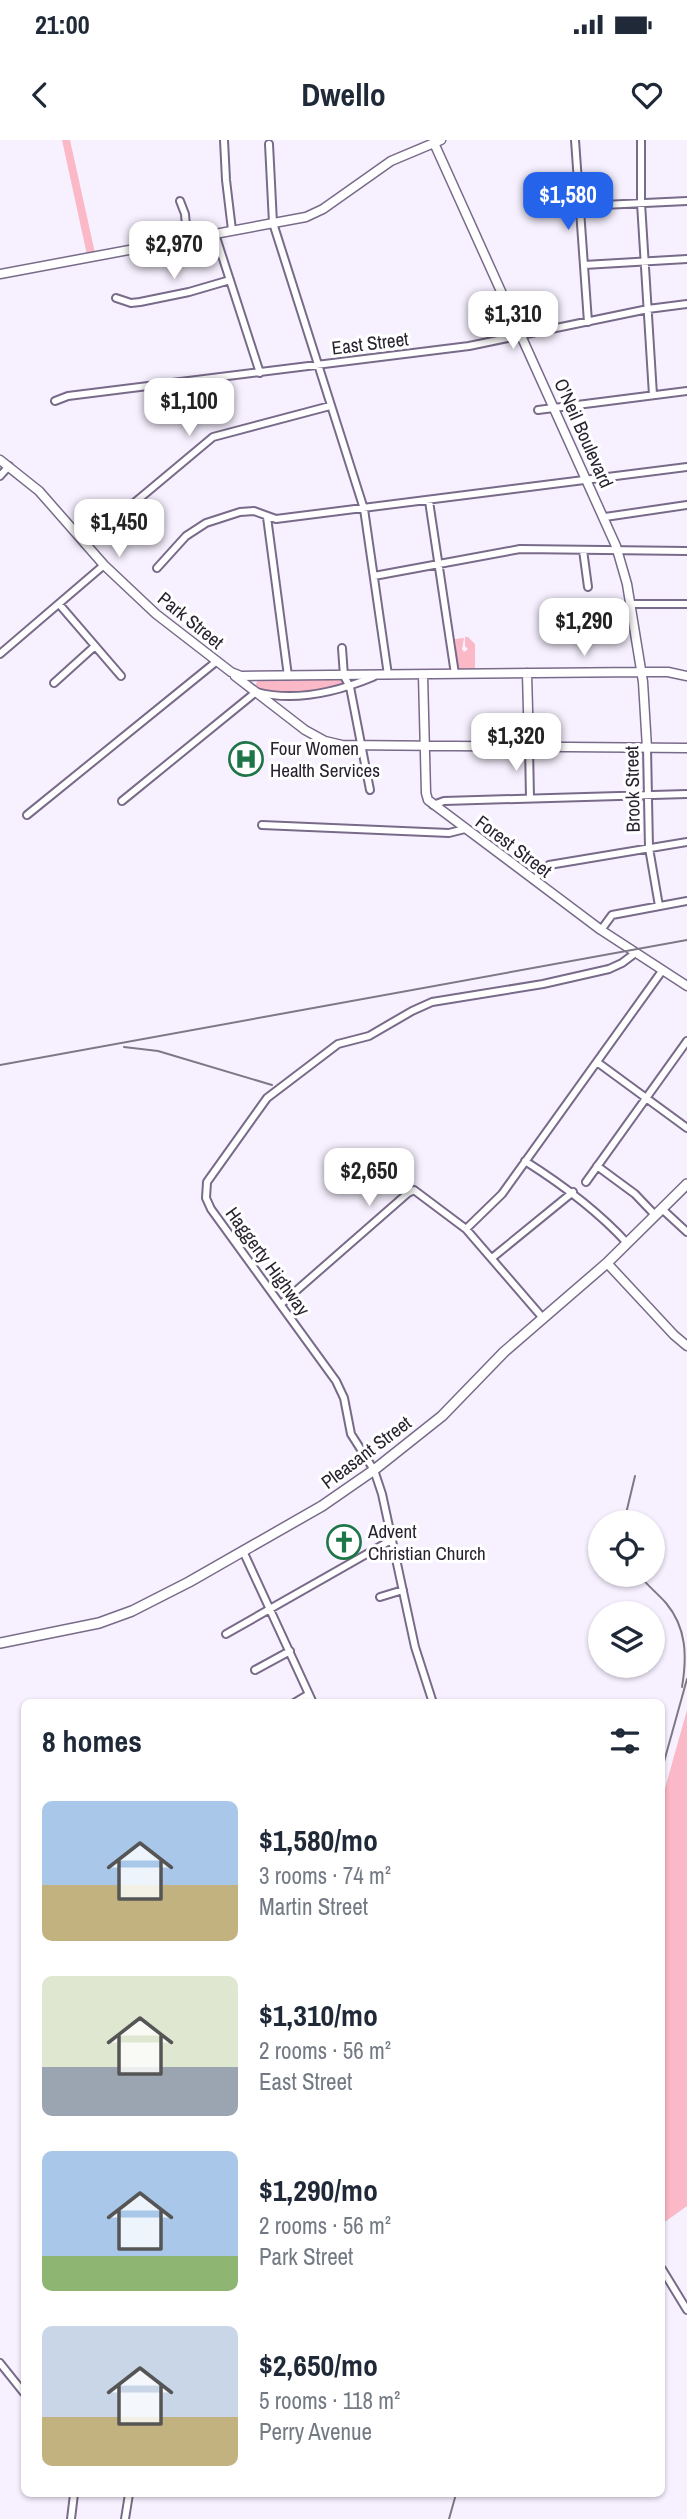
<!DOCTYPE html>
<html lang="en">
<head>
<meta charset="utf-8">
<style>
	body { margin:0; font-family:"Archivo Narrow",sans-serif; background:#f2f2f3; color:#1f2937; height:100vh; display:flex; flex-direction:column; font-size:26px; white-space:nowrap }
	* { box-sizing:border-box; margin:0 }
	p { font-size:23px; color:#747a83 }
	.icon { flex:none; width:38px; height:38px; fill:none; stroke:currentColor; stroke-width:2; stroke-linecap:round; stroke-linejoin:round }
	.map { position:relative; flex:1; overflow:hidden }
	.sheet { position:absolute; left:21px; top:1559px; width:644px; height:798px; display:flex; flex-direction:column; background:#fff; border-radius:10px; box-shadow:0 2px 5px #0004 }
	.sheet>* { flex:none }
	.fabs { position:absolute; left:588px; top:1370px; display:grid; gap:14px }
	.fabs a { display:grid; place-items:center; width:77px; height:77px; border-radius:50%; background:#fff; box-shadow:0 2px 5px #0004; font-size:35px }
	.price { position:absolute; translate:-50% -60px; padding:0 16px; border-radius:14px; background:#fff; color:#222; font-size:23px; line-height:46px; filter:drop-shadow(0 2px 4px #0008) }
	.price::after { content:''; position:absolute; left:50%; top:42px; width:21px; height:16px; margin-left:-10px; background:inherit; clip-path:polygon(0 0,100% 0,50% 100%) }
	.price.selected { background:#2563eb; color:#fff }
	ul { padding:0; list-style:none }
	li { display:flex; align-items:center; gap:21px; height:175px; padding:0 21px }
	li span { display:grid; place-items:center; flex:none; width:196px; height:140px; border-radius:10px; color:#555 }
	li>.icon { margin-inline-start:auto }
	span .icon { width:84px; height:84px; fill:#fffc; stroke-width:1 }
	li b { font-size:30px }
	h2 { display:flex; justify-content:space-between; align-items:center; height:84px; padding:0 21px; font-size:30px }
	.status { display:flex; justify-content:space-between; align-items:center; height:49px; padding:0 35px; background:#fff; direction:ltr }
	.status svg { height:19px; fill:currentColor }
	header { display:flex; justify-content:space-between; align-items:center; height:91px; padding:0 21px; background:#fff; font-size:32px; font-weight:700 }
	.map>svg:first-child { display:block }
</style>
</head>
<body>
<div class="status"><b>21:00</b><svg viewBox="0 0 49 12"><path d="M0 12V9h3v3zM5 12V6h3v6zM10 12V3h3v9zM15 12V0h3v12zM26 1h20v11H26zM47 4h2v5h-2z"/></svg></div>
<header><svg class="icon" aria-label="back" viewBox="0 0 24 24"><path d="M15 5l-7 7 7 7"/></svg>Dwello<svg class="icon" aria-label="heart" viewBox="0 0 24 24"><path d="M12 20l-8-8c-3-5 5-10 8-4 3-6 11-1 8 4z"/></svg></header>
<div class="map">
<svg width="687" height="2379" viewBox="0 0 687 2379">
	<rect width="100%" height="100%" fill="#f7f1ff"/>
	<path fill="#fbb8c6" d="M62,0h8l25,113 -8,2z
		M465,497h3l7,7v26h-17l-3,-31 9,-1 -2,11 2,3 4,-3 -3,-3z
		M258,540h84l3,2 -2,3c-28,7 -56,10 -85,4l-3,-3z
		M687,1570v496l-25,18v-425z"/>
	<g fill="none" stroke-linecap="round" stroke-linejoin="round">
		<g stroke="#786a89" stroke-width="10">
			<path id="minor" d="M224,0l2,40 6,50
				M575,0l13,182
				M641,0v63l12,192
				M269,4l4,79 91,286 24,166
				M180,61l5,13 2,25
				M561,67l126,-6
				M215,94l45,139
				M584,125l103,-6
				M116,158l15,5 9,-1 49,-10 41,-12
				M55,261l13,-5 401,-50 179,-37 39,-5
				M538,270l149,-19
				M0,336l9,-10
				M429,361l26,173
				M267,377l21,159
				M605,377l82,-12
				M85,404l128,-107 117,-31
				M583,410l5,37
				M157,428l29,-32 20,-13 34,-11 14,-1 22,8 411,-52
				M374,436l146,-27 167,2
				M59,464l62,72
				M630,464h57
				M342,508l2,28 6,11 20,103
				M0,514l104,-89
				M54,543l41,-37
				M529,607l1,51
				M647,608l2,100 10,58
				M122,661l134,-109c39,10 81,0 117,-15
				M433,665l11,-4 243,-7
				M27,675l190,-154
				M262,685l187,8 16,-4
				M534,740l15,-15 138,-23
				M601,790l11,-15 75,-14
				M597,922l90,66
				M525,1021c38,24 72,49 102,82
				M597,1026l38,28 20,21
				M586,1042l101,-141
				M662,1069l25,23
				M466,1089l36,-35 160,-223
				M492,1118l81,-66
				M281,1164l127,-111 6,-3 52,39 76,88
				M243,1411l70,152
				M380,1457l23,-7
				M226,1494l167,-95
				M255,1530l35,-19
				M294,1563l15,-9
				M433,1563l-18,-56 -33,-153 -8,-24 -23,-36 -7,-36 -8,-17 -125,-172 -5,-11 1,-16 60,-84 71,-54 31,-8 43,-25 20,-9 111,-18 66,-15 13,-6 12,-9
				M662,2129l25,41
				M0,2223l24,30
				M71,2379l3,-25
				M125,2379l4,-25"/>
		</g>
		<g stroke="#786a89" stroke-width="11">
			<path id="major" d="M434,3l182,403 11,38 16,98 4,66
				M0,134l306,-57 17,-8 68,-48 50,-21
				M0,320l39,31 65,74 52,49 75,58 10,4 400,-4h27l19,4
				M527,533l2,74
				M423,535l3,118 2,7 173,130 86,56
				M235,536l70,54 20,11 17,4 345,3
				M607,1123l67,72 13,11"/>
		</g>
		<g stroke="#786a89" stroke-width="12">
			<path id="highway" d="M0,1503l99,-20 33,-12 57,-29 133,-76 52,-36 68,-54 62,-64 103,-89 80,-79"/>
		</g>
		<use href="#minor" stroke="#fff" stroke-width="6"/>
		<use href="#major" stroke="#fff" stroke-width="8"/>
		<use href="#highway" stroke="#fff" stroke-width="9"/>
		<path stroke="#7e7886" stroke-width="2" d="M124,907l34,4 114,34
			M0,925l687,-125
			M624,1382l11,-46
			M639,1435c8,10 18,18 27,28 21,25 21,54 16,84
			M662,1629l25,-90
			M449,2379l7,-25"/>
	</g>
	<defs>
		<g id="hospital-ring" transform="scale(1.75)"><circle r="9.5" fill="#fff" stroke="#1e7548" stroke-width="1.5"/><path d="M-5-5h3v3.5h4V-5h3V5h-3V1.5h-4V5h-3Z" fill="#1e7548"/></g>
		<g id="church-ring" transform="scale(1.75)"><circle r="9.5" fill="#fff" stroke="#1e7548" stroke-width="1.5"/><path d="M-1.2-6h2.4v3.5h3.3v2.4h-3.3V6h-2.4V-.1h-3.3v-2.4h3.3Z" fill="#1e7548"/></g>
	</defs>
	<g fill-rule="evenodd">
		<use href="#hospital-ring" x="246" y="619"/>
		<use href="#church-ring" x="344" y="1402"/>
	</g>
	<g text-anchor="middle" stroke-width="6" stroke-linejoin="round" paint-order="stroke">
		<g font-size="19" fill="#292330" stroke="#fff">
			<text transform="translate(370 203) rotate(-7)" y="7">East Street</text>
			<text transform="translate(584 293) rotate(66)" y="7">O'Neil Boulevard</text>
			<text transform="translate(191 480) rotate(39)" y="7">Park Street</text>
			<text transform="translate(632 649) rotate(-91)" y="7">Brook Street</text>
			<text transform="translate(514 706) rotate(37)" y="7">Forest Street</text>
			<text transform="translate(268 1121) rotate(54)" y="7">Haggerty Highway</text>
			<text transform="translate(366 1312) rotate(-37)" y="7">Pleasant Street</text>
		</g>
		<g font-size="19" fill="#292330" stroke="#fff" text-anchor="start">
			<text x="270" y="615">Four Women<tspan x="270" dy="22">Health Services</tspan></text>
			<text x="368" y="1398">Advent<tspan x="368" dy="22">Christian Church</tspan></text>
		</g>
	</g>
</svg>
<div class="fabs">
<a><svg class="icon" aria-label="locate" viewBox="0 0 24 24"><circle cx="12" cy="12" r="6"/><path d="M12 2v4M12 18v4M2 12h4M18 12h4"/></svg></a>
<a><svg class="icon" aria-label="layers" viewBox="0 0 24 24"><path d="M12 4l9 5-9 5-9-5zM3 14l9 5 9-5"/></svg></a>
</div>
<b class="price selected" style="left:568px;top:92px">$1,580</b>
<b class="price" style="left:174px;top:141px">$2,970</b>
<b class="price" style="left:513px;top:211px">$1,310</b>
<b class="price" style="left:189px;top:298px">$1,100</b>
<b class="price" style="left:119px;top:419px">$1,450</b>
<b class="price" style="left:584px;top:518px">$1,290</b>
<b class="price" style="left:516px;top:633px">$1,320</b>
<b class="price" style="left:369px;top:1068px">$2,650</b>
<section class="sheet">
<h2>8 homes<svg class="icon" aria-label="filters" viewBox="0 0 24 24"><path d="M4 7h16M4 17h16"/><circle cx="9" cy="7" r="2"/><circle cx="15" cy="17" r="2"/></svg></h2>
<ul>
<li><span style="background:linear-gradient(#a9c7e8 60%,#c2b280 0)"><svg class="icon" aria-label="home" viewBox="0 0 24 24"><path d="M3 11l9-7 9 7M6 9v11h12V9"/></svg></span><div><b>$1,580/mo</b><p>3 rooms · 74 m²</p><p>Martin Street</p></div></li>
<li><span style="background:linear-gradient(#dfe7d0 65%,#9aa5b1 0)"><svg class="icon" aria-label="home" viewBox="0 0 24 24"><path d="M3 11l9-7 9 7M6 9v11h12V9"/></svg></span><div><b>$1,310/mo</b><p>2 rooms · 56 m²</p><p>East Street</p></div></li>
<li><span style="background:linear-gradient(#a9c7e8 75%,#8fb573 0)"><svg class="icon" aria-label="home" viewBox="0 0 24 24"><path d="M3 11l9-7 9 7M6 9v11h12V9"/></svg></span><div><b>$1,290/mo</b><p>2 rooms · 56 m²</p><p>Park Street</p></div></li>
<li><span style="background:linear-gradient(#c9d6e8 65%,#c2b280 0)"><svg class="icon" aria-label="home" viewBox="0 0 24 24"><path d="M3 11l9-7 9 7M6 9v11h12V9"/></svg></span><div><b>$2,650/mo</b><p>5 rooms · 118 m²</p><p>Perry Avenue</p></div></li>
</ul>
</section>
</div>
</body>
</html>
